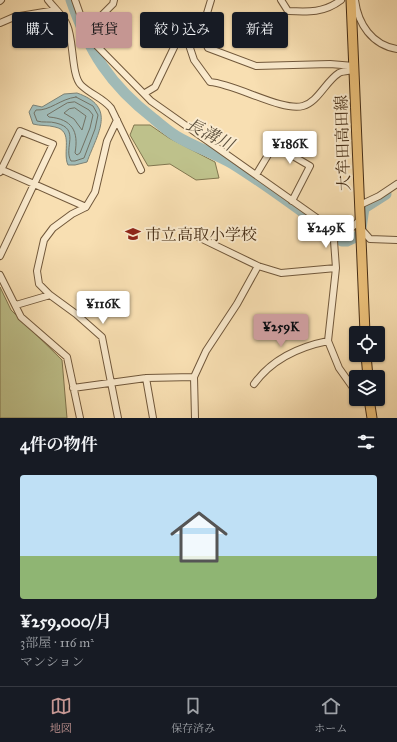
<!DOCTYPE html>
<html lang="ja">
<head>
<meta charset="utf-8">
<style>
	body { margin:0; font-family:"IM FELL Great Primer","Noto Serif JP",serif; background:#242831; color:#f1f3f6; height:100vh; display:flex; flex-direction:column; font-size:15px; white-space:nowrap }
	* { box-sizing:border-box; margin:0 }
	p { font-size:13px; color:#9ea1a6 }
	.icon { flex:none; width:22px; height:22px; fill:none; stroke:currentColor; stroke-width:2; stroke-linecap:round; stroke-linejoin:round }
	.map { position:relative; height:418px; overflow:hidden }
	.details { display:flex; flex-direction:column; background:#171b24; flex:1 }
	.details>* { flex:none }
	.guide { position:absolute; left:12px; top:12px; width:373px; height:36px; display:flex; gap:8px }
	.buttons { position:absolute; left:349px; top:326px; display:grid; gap:8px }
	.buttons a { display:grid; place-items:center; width:36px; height:36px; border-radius:4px; background:#171b24; box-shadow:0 1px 3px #0004; font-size:20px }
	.price { position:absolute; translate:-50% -34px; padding:0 9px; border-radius:4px; background:#fff; color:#222; font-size:13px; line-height:26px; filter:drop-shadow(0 1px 2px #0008) }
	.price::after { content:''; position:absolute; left:50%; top:24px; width:12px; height:9px; margin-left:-6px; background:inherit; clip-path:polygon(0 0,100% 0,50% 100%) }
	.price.current { background:#c59692; color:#111 }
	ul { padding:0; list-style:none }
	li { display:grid; align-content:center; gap:8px; height:212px; padding:0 20px }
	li+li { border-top:1px solid #363941 }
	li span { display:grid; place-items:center; height:124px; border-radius:4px; color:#555 }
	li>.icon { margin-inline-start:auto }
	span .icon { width:72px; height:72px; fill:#fffc; stroke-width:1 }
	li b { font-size:17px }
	h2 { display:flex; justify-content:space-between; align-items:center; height:48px; padding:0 20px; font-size:17px }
	.chip { padding:0 14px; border-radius:4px; background:#171b24; box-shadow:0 1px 3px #0004; font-size:14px; line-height:36px }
	.chip.current { background:#c59692; color:#111 }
	.tabs { display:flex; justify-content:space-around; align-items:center; height:56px; border-top:1px solid #363941; background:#171b24; font-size:11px; color:#9ea1a6 }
	.tabs a { display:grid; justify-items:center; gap:2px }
	.tabs .current { color:#c59692 }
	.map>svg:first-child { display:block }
</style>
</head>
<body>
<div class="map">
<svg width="397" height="418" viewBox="0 0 397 418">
	<rect width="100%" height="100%" fill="#f8dfb2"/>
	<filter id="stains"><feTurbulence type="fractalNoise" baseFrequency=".005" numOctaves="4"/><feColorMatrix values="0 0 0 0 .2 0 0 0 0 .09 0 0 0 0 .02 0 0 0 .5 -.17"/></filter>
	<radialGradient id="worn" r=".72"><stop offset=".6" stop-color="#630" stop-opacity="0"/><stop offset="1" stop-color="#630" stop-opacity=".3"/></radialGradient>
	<path fill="#bec18b" stroke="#81764f" d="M134,125h16l19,13 46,24 4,16 -23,2 -26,-16 -22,2 -18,-31z
		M0,287l11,23 51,50 5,58h-67z"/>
	<path fill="#a0bab6" stroke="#7b8175" d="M77,93c40,14 21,39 10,69l-12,3h-7c-6,-13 6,-34 -13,-38 -7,-2 -15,-1 -22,-3l-4,-12 4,-7 9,2 22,-13z"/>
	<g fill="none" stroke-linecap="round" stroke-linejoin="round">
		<path stroke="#727264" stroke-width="1" d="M76,97l17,9 5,9 -3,14 -11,29 -9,3h-4c-8,-13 10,-32 -15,-38 -6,-2 -13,0 -19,-2l-3,-8 2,-3c14,1 24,-11 40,-13z
			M75,102l14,8 4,5 -3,13 -10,25 -3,2 -2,-2c4,-22 -3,-34 -26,-36l-2,-2 20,-12z
			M75,108l11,8 -4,14 -8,-11 -10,-6 5,-4z"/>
		<path stroke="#a0bab6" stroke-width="11" d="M71,0c18,52 39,85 83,119 7,6 14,12 22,17 18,11 38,17 57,28 37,23 74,51 109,77h5l13,-6 4,-27 22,-14"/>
		<g stroke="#71583b" stroke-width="8">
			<path id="street" d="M48,0c6,8 16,16 19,25 7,15 4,50 14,60 9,9 22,13 30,23l30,62
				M75,0l11,31 11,15 54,55 187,132
				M211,0l-10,33 7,15 48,18 74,-2 24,2
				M281,0l7,11c20,1 36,2 53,-11
				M355,0c3,24 17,45 42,49
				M0,1l1,-1
				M0,23l14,-6 42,-7
				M86,31l27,-27 1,-4
				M179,37l10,8 5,15 16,22c26,2 72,30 93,24 15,-4 23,-25 36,-33 4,-2 11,-2 15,-3
				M145,93l10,-6 24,-50 25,6
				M117,120l-10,21 -12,51 -9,15 -14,7 -19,14 -9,12 -7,31 2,13 11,11 26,19 26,23 16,81
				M0,169l86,38
				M0,172l20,-41 33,13 -53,112
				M256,175l18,-30 36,21 -18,35
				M360,205l19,-9 18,-12
				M362,230l8,9 27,1
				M338,233l-4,8 2,27 -8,73 11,27 17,24
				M338,233l10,-2 12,-11
				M196,236l62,30 23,7 55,-5
				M0,275l21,42 46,40 13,61
				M16,305l34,-10
				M146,378l7,40
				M254,384c18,-25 44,-37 74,-43
				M73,388l73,-10 48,-1
				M195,418l-1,-41 12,-26 31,-47 21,-38"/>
		</g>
		<g stroke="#442b13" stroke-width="11">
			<path id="primary" d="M351,0l14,333
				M366,355l2,22
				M369,399l3,19"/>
		</g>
		<use href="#street" stroke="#faeacd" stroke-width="6"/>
		<use href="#primary" stroke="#ecc079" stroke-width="9"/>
	</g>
	<defs>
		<g id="school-bare" transform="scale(1.2)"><path d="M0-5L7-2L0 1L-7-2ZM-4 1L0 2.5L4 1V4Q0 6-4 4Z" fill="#8f2418" stroke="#faeacd" stroke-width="2.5" paint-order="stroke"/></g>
	</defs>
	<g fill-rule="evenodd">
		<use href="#school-bare" x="133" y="234"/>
	</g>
	<g text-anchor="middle" stroke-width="4" stroke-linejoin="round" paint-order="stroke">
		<g font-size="16" fill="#442b13" stroke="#faeacd">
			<text transform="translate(342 143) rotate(-92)" y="6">大牟田高田線</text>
		</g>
		<g font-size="16" fill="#442b13" stroke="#faeacd" text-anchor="start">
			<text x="145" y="240">市立高取小学校</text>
		</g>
		<g font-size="17" font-style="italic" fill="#5b4f3c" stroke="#faeacd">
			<text transform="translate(210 134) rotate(27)" y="6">長溝川</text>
		</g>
	</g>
	<rect width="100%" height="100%" filter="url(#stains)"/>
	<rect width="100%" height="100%" fill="url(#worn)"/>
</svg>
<div class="buttons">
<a><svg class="icon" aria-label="locate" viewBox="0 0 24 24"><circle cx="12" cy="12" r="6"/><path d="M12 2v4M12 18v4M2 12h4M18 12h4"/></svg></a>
<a><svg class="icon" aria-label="layers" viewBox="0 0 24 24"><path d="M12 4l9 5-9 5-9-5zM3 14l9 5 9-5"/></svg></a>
</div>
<b class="price" style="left:290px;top:165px">¥186K</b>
<b class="price" style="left:326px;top:249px">¥249K</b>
<b class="price" style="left:103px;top:325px">¥116K</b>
<b class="price current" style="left:281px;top:348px">¥259K</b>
<div class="guide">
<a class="chip">購入</a>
<a class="chip current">賃貸</a>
<a class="chip">絞り込み</a>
<a class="chip">新着</a>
</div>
</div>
<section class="details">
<h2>4件の物件<svg class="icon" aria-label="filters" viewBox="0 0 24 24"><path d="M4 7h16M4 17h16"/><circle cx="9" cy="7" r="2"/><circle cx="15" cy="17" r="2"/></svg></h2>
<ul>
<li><span style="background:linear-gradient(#bfe0f5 65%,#8fb573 0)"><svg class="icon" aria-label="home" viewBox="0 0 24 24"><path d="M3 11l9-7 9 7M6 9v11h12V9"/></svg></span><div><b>¥259,000/月</b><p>3部屋 · 116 m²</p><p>マンション</p></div></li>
</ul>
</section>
<nav class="tabs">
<a class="current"><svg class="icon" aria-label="map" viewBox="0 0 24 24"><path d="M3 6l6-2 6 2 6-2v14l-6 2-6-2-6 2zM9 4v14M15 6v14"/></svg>地図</a>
<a><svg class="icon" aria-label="saved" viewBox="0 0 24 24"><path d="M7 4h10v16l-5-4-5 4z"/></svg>保存済み</a>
<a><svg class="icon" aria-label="home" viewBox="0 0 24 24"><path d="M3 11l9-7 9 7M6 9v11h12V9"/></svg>ホーム</a>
</nav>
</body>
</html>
